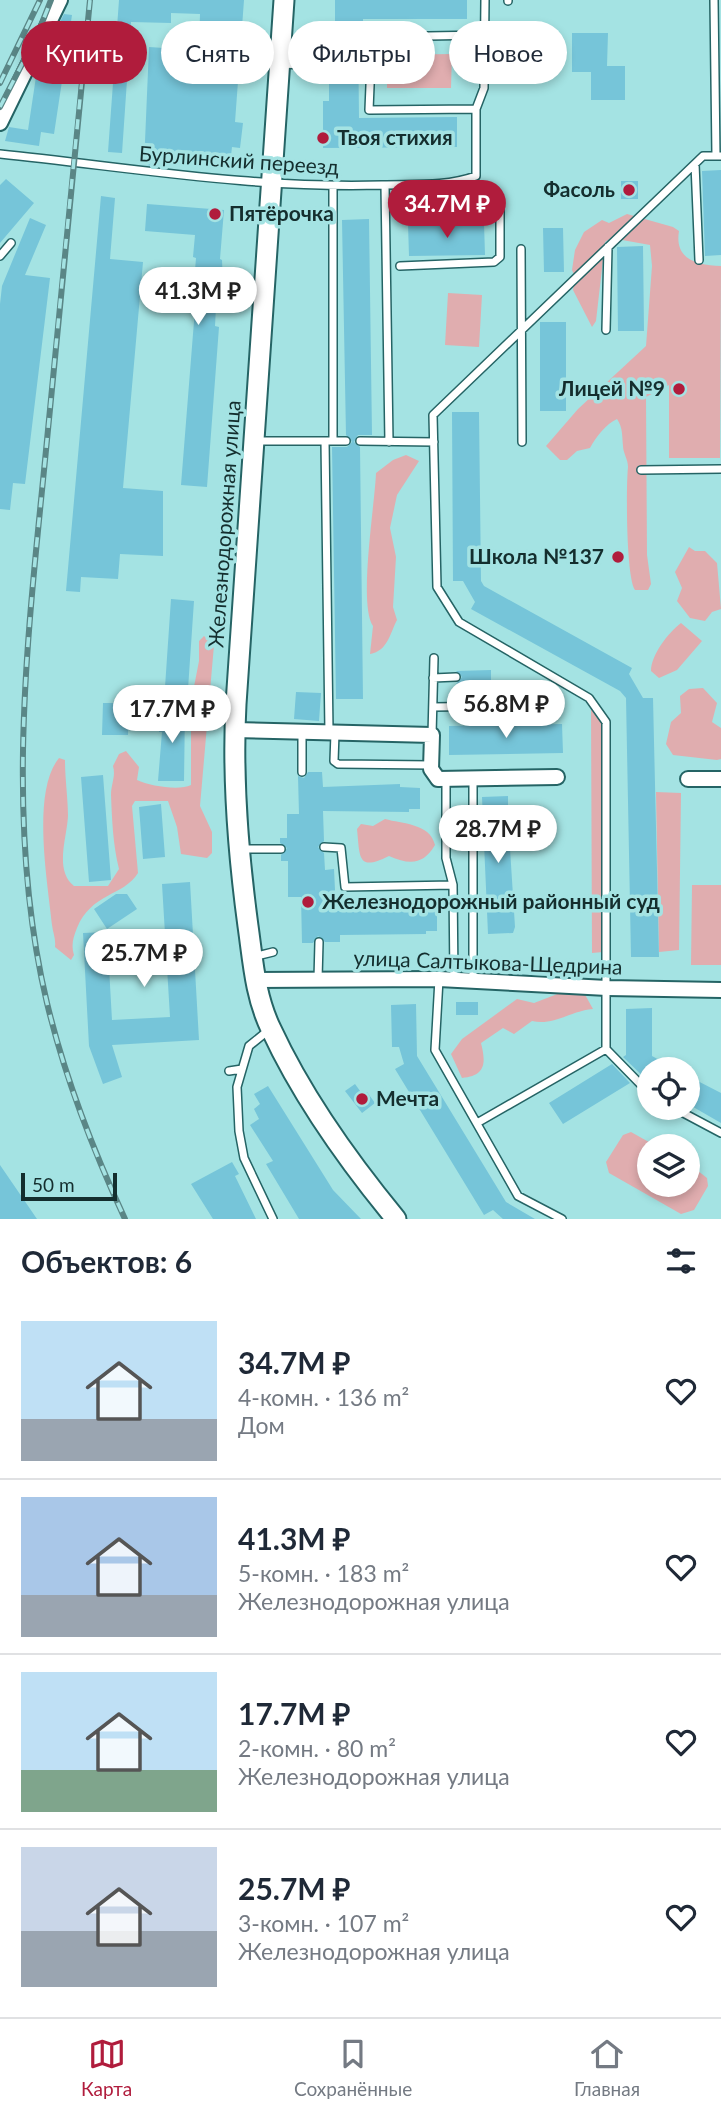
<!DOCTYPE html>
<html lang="ru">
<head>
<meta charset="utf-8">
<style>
	body { margin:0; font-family:Lato,sans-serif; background:#f2f2f3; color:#1f2937; height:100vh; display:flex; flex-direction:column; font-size:26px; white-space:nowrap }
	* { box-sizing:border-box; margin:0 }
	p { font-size:23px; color:#747a83 }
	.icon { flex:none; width:38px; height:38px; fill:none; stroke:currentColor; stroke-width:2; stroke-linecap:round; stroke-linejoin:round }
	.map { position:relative; height:1219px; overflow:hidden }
	.drawer { display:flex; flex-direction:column; background:#fff; flex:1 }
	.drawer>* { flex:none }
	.top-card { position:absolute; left:21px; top:21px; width:679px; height:63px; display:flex; gap:14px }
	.controls { position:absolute; left:637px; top:1057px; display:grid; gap:14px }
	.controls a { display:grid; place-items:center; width:63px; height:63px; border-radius:50%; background:#fff; box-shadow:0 4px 10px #0003; font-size:35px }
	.scale { position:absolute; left:21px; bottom:18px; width:96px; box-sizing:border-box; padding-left:7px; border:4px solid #142e2e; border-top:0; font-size:19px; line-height:24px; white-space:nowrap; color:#142e2e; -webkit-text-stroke:5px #a4e3e3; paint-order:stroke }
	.price { position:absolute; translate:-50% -60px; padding:0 16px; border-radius:24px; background:#fff; color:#222; font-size:23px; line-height:46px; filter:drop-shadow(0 2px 4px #0008) }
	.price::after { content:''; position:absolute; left:50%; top:42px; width:21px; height:16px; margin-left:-10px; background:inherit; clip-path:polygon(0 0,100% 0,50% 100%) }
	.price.selected { background:#b01c3c; color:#fff }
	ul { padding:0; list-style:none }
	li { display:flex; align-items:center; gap:21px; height:175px; padding:0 21px }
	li+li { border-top:2px solid #e0e1e3 }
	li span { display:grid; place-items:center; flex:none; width:196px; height:140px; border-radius:0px; color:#555 }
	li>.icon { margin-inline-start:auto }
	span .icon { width:84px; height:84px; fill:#fffc; stroke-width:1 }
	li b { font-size:30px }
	h2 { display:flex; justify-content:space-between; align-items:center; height:84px; padding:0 21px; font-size:30px }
	.pill { padding:0 24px; border-radius:32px; background:#fff; box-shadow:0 4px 10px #0003; font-size:24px; line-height:63px }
	.pill.selected { background:#b01c3c; color:#fff }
	.menu { display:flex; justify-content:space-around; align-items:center; height:98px; border-top:2px solid #e0e1e3; background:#fff; font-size:19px; color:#747a83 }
	.menu a { display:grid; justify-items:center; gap:4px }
	.menu .selected { color:#b01c3c }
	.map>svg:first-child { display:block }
</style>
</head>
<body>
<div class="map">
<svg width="721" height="1219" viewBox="0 0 721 1219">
	<rect width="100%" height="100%" fill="#a4e3e3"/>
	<path fill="#e0adaf" d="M452,54l-1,34h-64v-33z
		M627,214l46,13 6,4c-5,30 20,34 42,35l-1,192h-51v-73l-23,12 1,158 4,29 -3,6h-13c-9,-13 -9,-104 -7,-123 0,-8 -5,-14 -5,-21 -1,-10 0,-18 -6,-27 -11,5 -21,18 -27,29l-13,3 -10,9h-7l-14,-14 32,-37 68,-63 6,-80 -2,-21 -39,-7 -6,4 -9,79 -4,6 -19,-37 2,-13 -3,-7 3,-20 9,-18 18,-12 7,3z
		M448,293l34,2 -3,52 -34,-2z
		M406,455l13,6 -22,34 -7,33 6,29 -3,50 4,13c-7,13 -9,31 -27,34l3,-28c-15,-22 2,-122 3,-153l17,-13z
		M689,547l6,4h10l12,12 4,46 -9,3 -7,9 -15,-3 -13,-17 5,-13 -7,-16z
		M681,623l21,18 -25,29 -18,8 -8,-7c0,-16 17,-38 30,-48z
		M204,636l10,9 -14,161 12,26v21l-5,5 -26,-4 -4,-27 -9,-26h-33l-3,5 6,67c-14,23 -47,20 -61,55 -4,10 -6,17 -3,27l-3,5 -16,-13c1,-8 -2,-14 -3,-22 -4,-41 -21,-133 7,-167l6,2c0,19 3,39 3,56 -1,22 -14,54 6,70h34l11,-17c-6,-24 -7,-49 -8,-74 0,-11 5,-19 2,-29l6,-12 7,-3 13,16 -2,13c13,6 42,11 54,5v-83l8,-41v-20z
		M703,688l14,15 -5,19 9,6v31l-4,1 -44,-5 -7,-11 5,-22 10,-9 -1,-17 9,-7z
		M591,707l10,15 2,230 -11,1z
		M656,792l25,1 -2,157 -20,2z
		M385,819c17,5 45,4 50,26 -12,20 -25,20 -46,11 -32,16 -29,1 -32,-27l4,-5 12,2z
		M692,885h29v80h-30z
		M573,988l10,3 10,18c-23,2 -39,17 -61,12l-18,13 -11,-6 -22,15c5,20 5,33 -19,35l-11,-24 11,-15 55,-40 17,4z
		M631,1132l25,14h-7v39h39v-22l19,15 1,8 -14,24 -13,4 -72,-41 -3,-11 17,-27z"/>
	<path fill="#76c5d9" d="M119,0h125l-9,122 8,1 -3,25 -8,-1 -1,9 -24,-2 -1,8 -10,-1 1,-5 -40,-2 -1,12 -12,-1 5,-118 15,1 1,-5 34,2 1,-31 -29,-1v10l-40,-1 -9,131 -14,-1z
		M335,0h132v19h-104v10h-5l1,89 98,-1v30l-134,1v-47h6v-29l6,-5 -6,-7v-30h6z
		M64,14l8,1 -18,119 -13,-2 -2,14 -34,-5 4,-14 19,3 9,-60 11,-24h5l2,-14z
		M572,33h36l-1,33h18v34h-34v-28h-19z
		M474,58l1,20h-13l-1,-19z
		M721,170v85l-16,1 -3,-85z
		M6,179l28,24 -34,40v-58z
		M621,181h17v18h-17z
		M101,196l14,2 -5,61 33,3 -20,226 40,3v65l-43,-2 -2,25 -37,-2 -1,15 -14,-1z
		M147,204l77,6 -4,49 2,1 1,25 -2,22h-5l-1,19 4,1 -12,160 -26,-2 17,-214 -3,-1 1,-12 -3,-1 2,-22 -50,-4z
		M30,218l16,7 -21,50 25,3 -25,206 -12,-1 -3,27 -10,-1v-205l2,-18z
		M369,219l3,216h-14l-4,7 6,5 3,252h-27l-4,-252h15l5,-5 -6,-7 -4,-215z
		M484,223l1,32 -76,1 -1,-32z
		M543,228h20l1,44h-20z
		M643,246l1,85h-26l-1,-84z
		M540,322h26v89h-26z
		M452,412h27l2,169 3,5 148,82 -3,6 14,24h10l6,259h-28l-5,-259 -6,-7 -149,-82 4,-7 -12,-21h-10z
		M171,599l23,2 -6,88 -23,-2z
		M491,670v13l-35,1 6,-7 -6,-6z
		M296,692l25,1 -2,28 -25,-2z
		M103,703h26l-1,32h-26z
		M159,709l26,1 -1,71h-26l4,-49h-3z
		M562,724l1,29 -114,2v-29z
		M308,772h14l1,15 77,-3v3l20,1v21h-11v3l-86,-1 1,30 -6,6 6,6 1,17 9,-1 2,42 26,-1v-3h14v3h27v-3l34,2v22h-11v3l-86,1v7h-15l-7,-6 -5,7h-11l-1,-46h-13v-36h-7v-6l6,-7 -7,-5v-5h7v-24h12l-1,-38 6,2z
		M103,775l8,105 -22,2 -8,-105z
		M508,796v13h4l1,24h-4l6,94 -2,6 -25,1 -6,-137z
		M161,804l4,53 -22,2 -4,-52z
		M190,882l9,158 -87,5 10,32 -19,7 -14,-38 -6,-113 24,-1 5,88 58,-3 -8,-133z
		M116,894h11l10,15 -30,20 -13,-20z
		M456,1002h22v13h-22z
		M416,1004l1,52 89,146 29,17h-32l-10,-9 -9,5 -89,-146 9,-5 -5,-17h-7l-1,-42z
		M652,1008v48l24,13h-27v13l-26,-25 3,-2v-46z
		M612,1064l18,19 -67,41 -14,-21z
		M688,1076l33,17v30l-33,-19z
		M355,1084l8,11 4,-3 8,11 -13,10 -17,-22z
		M268,1086l65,104 28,29h-62l-33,-55 7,-3 -23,-36 9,-6 -5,-10 6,-5 -6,-10z
		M232,1162l7,12 -4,2 21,43h-43l-22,-35z
		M0,1165l37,54h-37z"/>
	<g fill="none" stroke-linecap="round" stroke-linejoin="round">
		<g stroke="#256465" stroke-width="10">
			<path id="lane" d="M508,0v1
				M714,0l2,156
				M281,64l48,2
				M476,109l-107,1 3,-73 113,-2
				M0,154c128,13 253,35 382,31 32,-1 63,2 94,-9v-67l8,-21 1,-88
				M695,164l4,96
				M385,185l4,257
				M333,187v254
				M521,249l1,193
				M0,256l11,-13
				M400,266l94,-4 6,-5v-46l-6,-6 -34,1 -5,-5 -2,-17
				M606,330l2,-83
				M255,441h91
				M325,441l4,291
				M360,441l74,1
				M641,470l80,-1
				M433,678l23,-1
				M433,707l78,-1
				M302,732v40
				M335,733l-1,28 4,3 93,1
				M432,735l2,-77
				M446,779v79l7,27 1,95
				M324,847l17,1 4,39 108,-2
				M240,849h41
				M253,957l20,-5
				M318,979l1,-37
				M439,979l-4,71 83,146 44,23
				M473,980v-201
				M270,1029l-21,17 -12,41 2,44 5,27 29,61
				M606,1049l43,44
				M229,1071l13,-2
				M674,1108l47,25
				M477,1123l129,-74v-327l-17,-24 -130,-76 -22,-35 -4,-172 270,-259h18"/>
		</g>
		<g stroke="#256465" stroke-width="18">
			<path id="street" d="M0,123l60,-123
				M234,730l198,5 -1,34 7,10 119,-2
				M688,779h33
				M254,980l185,-1 168,9 114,2"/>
		</g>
		<g stroke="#256465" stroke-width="23">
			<path id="secondary" d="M284,0l-48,704c-4,74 2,148 12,222 5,35 7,70 23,103 31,67 78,133 125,190"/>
		</g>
		<use href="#lane" stroke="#fff" stroke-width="7"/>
		<use href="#street" stroke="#fff" stroke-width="14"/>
		<use href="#secondary" stroke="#fff" stroke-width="19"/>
		<g stroke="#5a8686" stroke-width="6">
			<path id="rail" d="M90,0c-15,146 -29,293 -43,440 -18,186 -44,378 0,563 18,75 46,147 78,216
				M0,83l40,-83
				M0,107l38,-74 13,-33"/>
		</g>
		<use href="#rail" stroke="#a4e3e3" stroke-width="3.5" stroke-dasharray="10" stroke-linecap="butt"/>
	</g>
	<g fill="#b01c3c" stroke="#a4e3e3" stroke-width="2.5">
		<circle cx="323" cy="138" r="7"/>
		<circle cx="629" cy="190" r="7"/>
		<circle cx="215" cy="214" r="7"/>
		<circle cx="679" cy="389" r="7"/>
		<circle cx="618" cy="557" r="7"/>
		<circle cx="308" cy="902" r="7"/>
		<circle cx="362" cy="1099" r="7"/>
	</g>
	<g text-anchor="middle" stroke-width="7" stroke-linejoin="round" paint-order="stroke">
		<g font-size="21" font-weight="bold" fill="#142e2e" stroke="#a4e3e3" text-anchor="start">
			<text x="337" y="145">Твоя стихия</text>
			<text x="615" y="197" text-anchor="end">Фасоль</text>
			<text x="229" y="221">Пятёрочка</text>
			<text x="665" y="396" text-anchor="end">Лицей №9</text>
			<text x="604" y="564" text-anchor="end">Школа №137</text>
			<text x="322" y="909">Железнодорожный районный суд</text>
			<text x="376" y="1106">Мечта</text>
		</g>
		<g font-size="21" fill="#142e2e" stroke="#a4e3e3">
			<text transform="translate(239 161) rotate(4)" y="7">Бурлинский переезд</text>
			<text transform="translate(225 524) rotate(-86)" y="7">Железнодорожная улица</text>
			<text transform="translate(488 963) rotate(2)" y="7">улица Салтыкова-Щедрина</text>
		</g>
	</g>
</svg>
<div class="controls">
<a><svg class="icon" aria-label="locate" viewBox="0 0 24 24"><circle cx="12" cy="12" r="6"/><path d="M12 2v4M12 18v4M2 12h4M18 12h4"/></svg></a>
<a><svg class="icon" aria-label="layers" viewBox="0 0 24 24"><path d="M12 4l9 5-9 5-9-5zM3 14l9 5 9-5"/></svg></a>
</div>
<div class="scale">50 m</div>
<b class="price selected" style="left:447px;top:240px">34.7M ₽</b>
<b class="price" style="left:198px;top:327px">41.3M ₽</b>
<b class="price" style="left:506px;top:740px">56.8M ₽</b>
<b class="price" style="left:172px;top:745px">17.7M ₽</b>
<b class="price" style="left:498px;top:865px">28.7M ₽</b>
<b class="price" style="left:144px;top:989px">25.7M ₽</b>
<div class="top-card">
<a class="pill selected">Купить</a>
<a class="pill">Снять</a>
<a class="pill">Фильтры</a>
<a class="pill">Новое</a>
</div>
</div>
<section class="drawer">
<h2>Объектов: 6<svg class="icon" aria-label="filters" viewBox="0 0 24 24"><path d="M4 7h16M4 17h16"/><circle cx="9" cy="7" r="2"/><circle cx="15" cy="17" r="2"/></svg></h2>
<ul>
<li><span style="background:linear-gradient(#bfe0f5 70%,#9aa5b1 0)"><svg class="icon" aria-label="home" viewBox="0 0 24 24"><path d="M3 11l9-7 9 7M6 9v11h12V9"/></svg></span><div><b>34.7M ₽</b><p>4-комн. · 136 m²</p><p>Дом</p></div><svg class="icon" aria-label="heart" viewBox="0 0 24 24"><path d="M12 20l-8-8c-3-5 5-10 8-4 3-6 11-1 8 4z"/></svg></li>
<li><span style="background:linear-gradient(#a9c7e8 70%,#9aa5b1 0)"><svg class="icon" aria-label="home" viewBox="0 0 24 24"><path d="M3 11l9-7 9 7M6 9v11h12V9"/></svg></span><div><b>41.3M ₽</b><p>5-комн. · 183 m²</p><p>Железнодорожная улица</p></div><svg class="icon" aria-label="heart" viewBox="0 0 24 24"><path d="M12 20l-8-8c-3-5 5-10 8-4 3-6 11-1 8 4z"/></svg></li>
<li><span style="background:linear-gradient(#bfe0f5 70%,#7fa58c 0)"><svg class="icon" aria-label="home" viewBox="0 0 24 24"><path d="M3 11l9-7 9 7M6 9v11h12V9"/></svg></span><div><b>17.7M ₽</b><p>2-комн. · 80 m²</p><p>Железнодорожная улица</p></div><svg class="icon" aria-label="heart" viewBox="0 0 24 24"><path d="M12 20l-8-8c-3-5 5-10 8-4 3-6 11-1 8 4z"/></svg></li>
<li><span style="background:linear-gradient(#c9d6e8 60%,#9aa5b1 0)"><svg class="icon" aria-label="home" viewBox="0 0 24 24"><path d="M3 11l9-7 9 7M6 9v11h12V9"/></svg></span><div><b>25.7M ₽</b><p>3-комн. · 107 m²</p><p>Железнодорожная улица</p></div><svg class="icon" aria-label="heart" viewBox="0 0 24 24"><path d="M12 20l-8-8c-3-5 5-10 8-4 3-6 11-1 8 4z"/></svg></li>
</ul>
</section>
<nav class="menu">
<a class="selected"><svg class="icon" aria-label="map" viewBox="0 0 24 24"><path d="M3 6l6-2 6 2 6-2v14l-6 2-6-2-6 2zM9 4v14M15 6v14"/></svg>Карта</a>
<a><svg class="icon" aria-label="saved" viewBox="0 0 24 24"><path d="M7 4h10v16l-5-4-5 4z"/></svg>Сохранённые</a>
<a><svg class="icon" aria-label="home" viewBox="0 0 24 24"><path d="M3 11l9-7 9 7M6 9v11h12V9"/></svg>Главная</a>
</nav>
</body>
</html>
